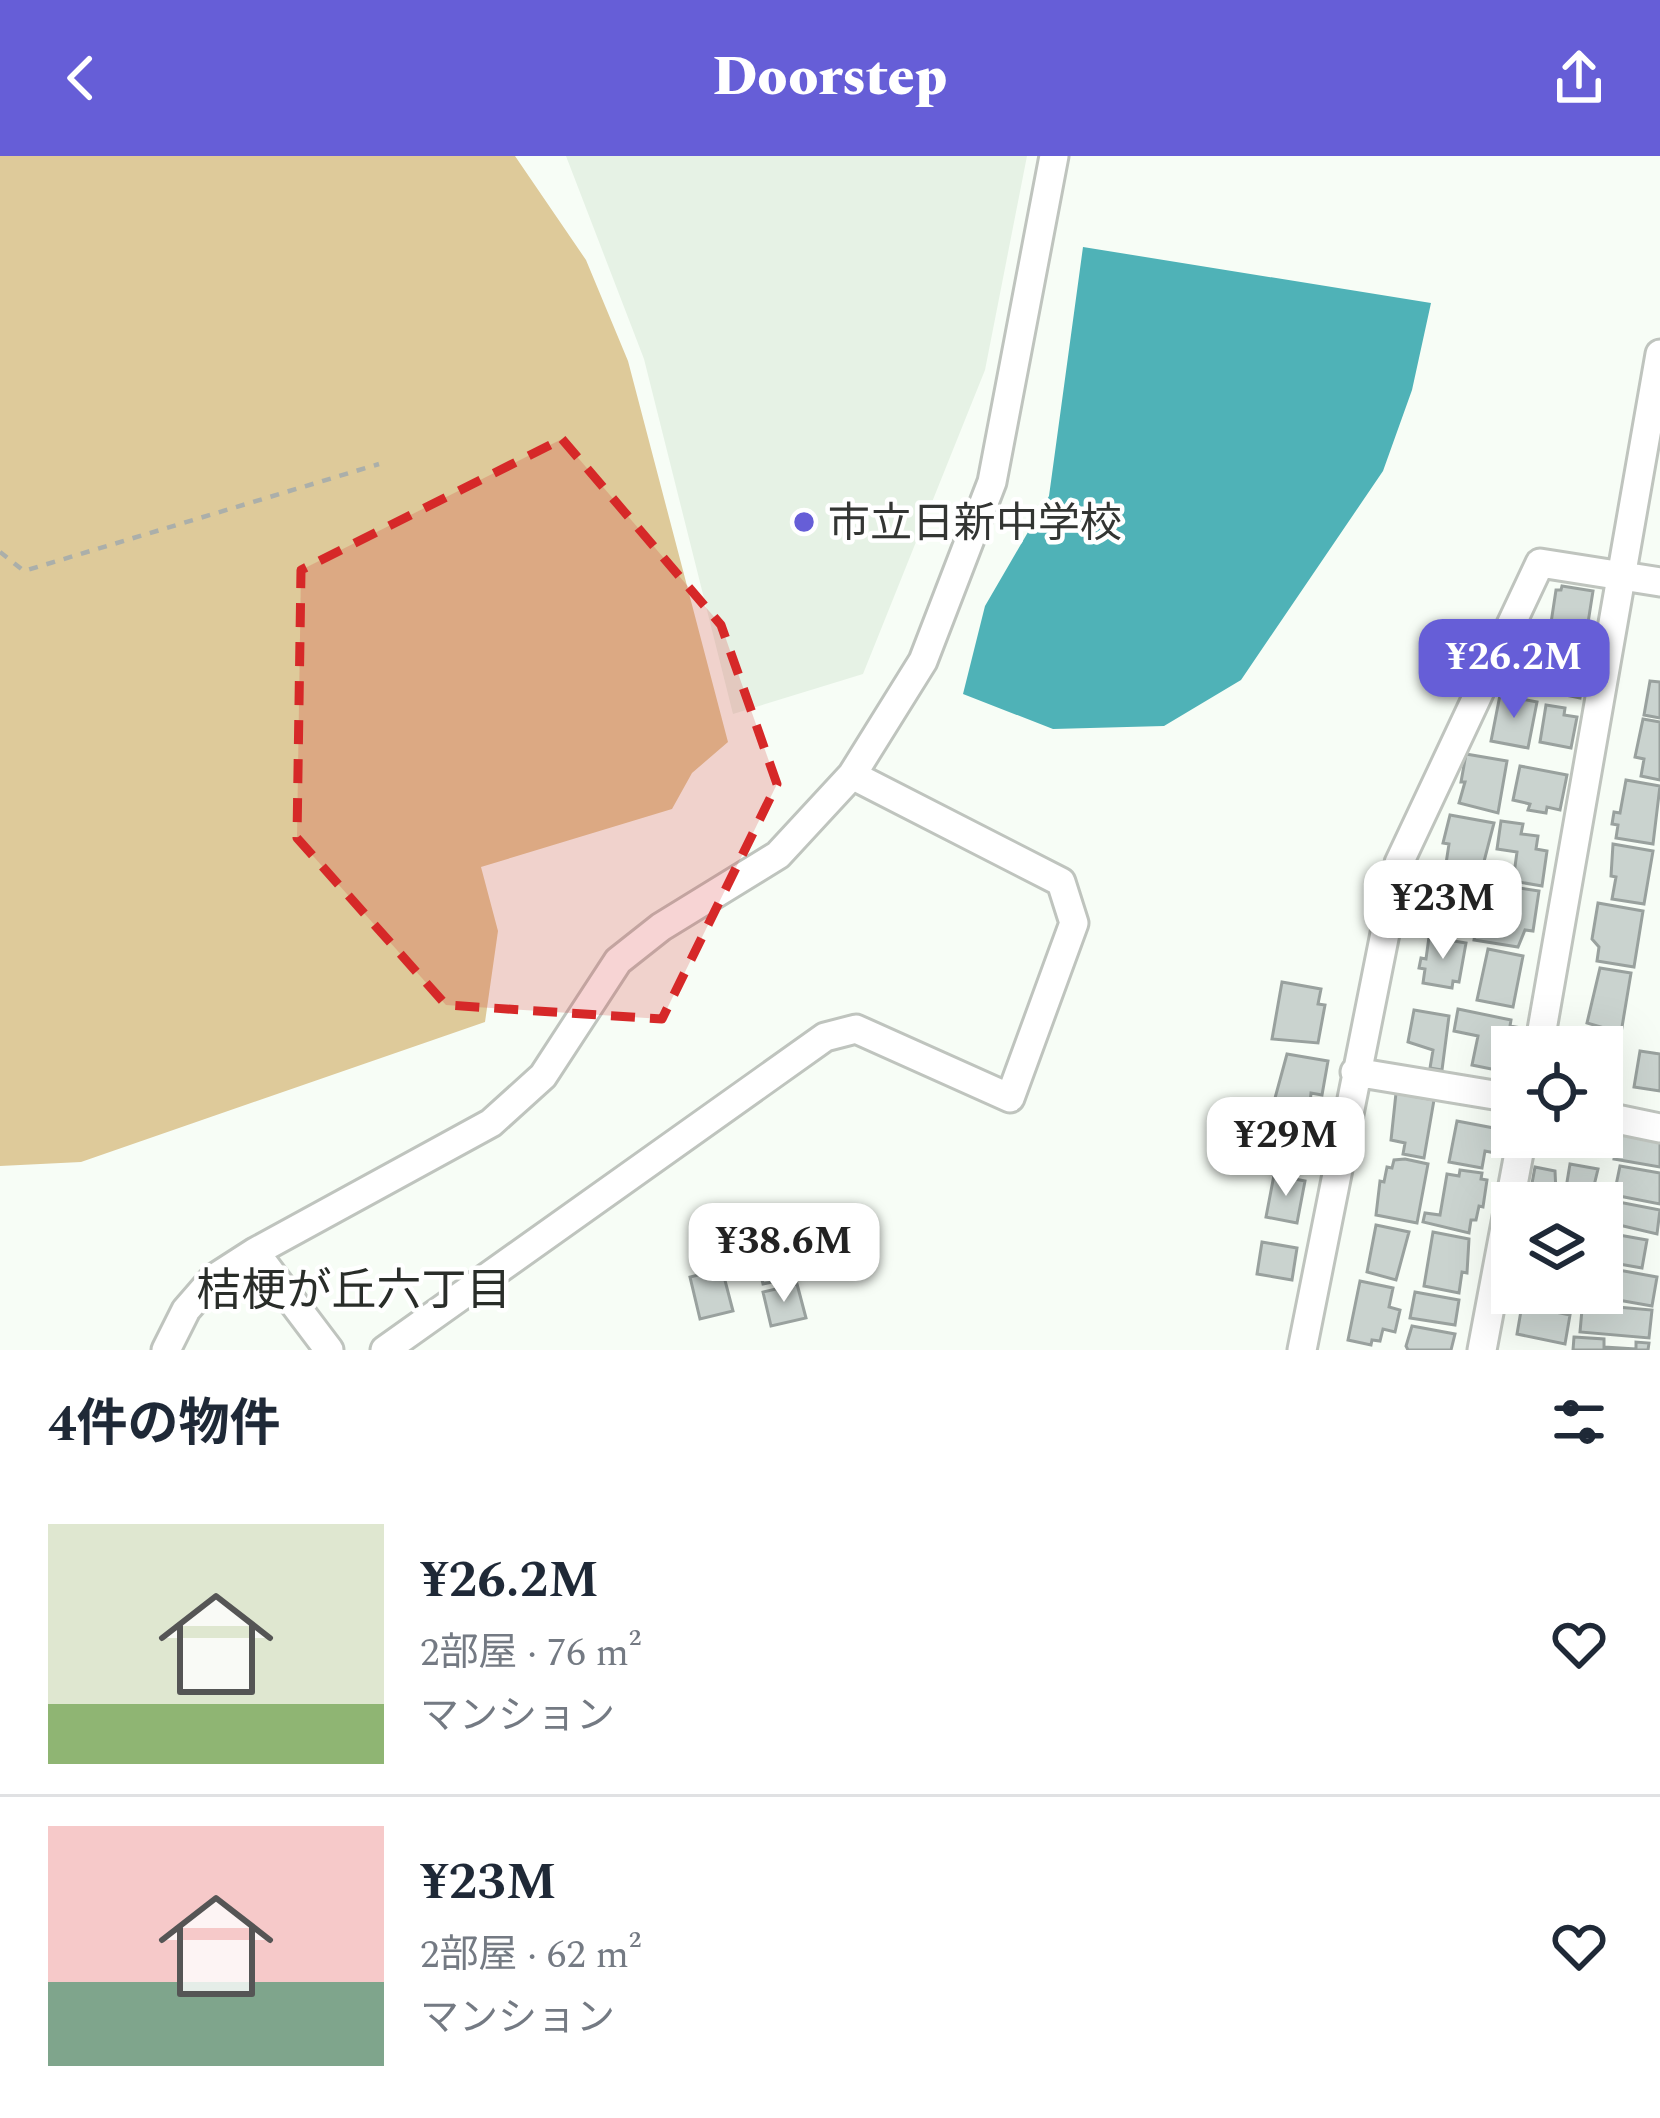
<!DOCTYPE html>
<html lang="ja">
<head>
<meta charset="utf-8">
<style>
	body { margin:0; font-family:Spectral,"Noto Sans JP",serif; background:#f6f6f7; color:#1f2937; height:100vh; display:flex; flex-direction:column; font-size:45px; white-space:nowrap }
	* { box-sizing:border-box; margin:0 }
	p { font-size:39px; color:#747a83 }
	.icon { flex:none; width:66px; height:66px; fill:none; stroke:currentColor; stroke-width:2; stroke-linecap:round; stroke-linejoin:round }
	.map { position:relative; height:1194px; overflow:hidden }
	.side { display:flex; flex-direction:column; background:#fff; flex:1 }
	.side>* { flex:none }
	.tools { position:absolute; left:1491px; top:870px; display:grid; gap:24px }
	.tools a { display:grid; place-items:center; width:132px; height:132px; border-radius:0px; background:#fff; box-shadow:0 12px 48px #0002; font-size:60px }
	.price { position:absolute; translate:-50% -102px; padding:0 27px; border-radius:24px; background:#fff; color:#222; font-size:39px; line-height:78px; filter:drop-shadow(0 3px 6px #0008) }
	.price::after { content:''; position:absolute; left:50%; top:72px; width:36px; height:27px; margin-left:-18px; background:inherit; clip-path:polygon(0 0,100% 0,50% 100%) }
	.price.selected { background:#665ed7; color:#fff }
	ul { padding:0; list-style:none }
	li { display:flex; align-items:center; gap:36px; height:300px; padding:0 48px }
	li+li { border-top:3px solid #e0e1e3 }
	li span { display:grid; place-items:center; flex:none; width:336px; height:240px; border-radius:0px; color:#555 }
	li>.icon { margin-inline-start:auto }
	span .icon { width:144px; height:144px; fill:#fffc; stroke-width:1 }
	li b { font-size:51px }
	h2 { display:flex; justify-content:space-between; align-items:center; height:144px; padding:0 48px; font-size:51px }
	header { display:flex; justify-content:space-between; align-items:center; height:156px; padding:0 48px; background:#665ed7; color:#fff; font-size:54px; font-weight:800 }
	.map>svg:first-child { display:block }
</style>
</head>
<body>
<header><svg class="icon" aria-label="back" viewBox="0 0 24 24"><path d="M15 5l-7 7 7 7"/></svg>Doorstep<svg class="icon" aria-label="share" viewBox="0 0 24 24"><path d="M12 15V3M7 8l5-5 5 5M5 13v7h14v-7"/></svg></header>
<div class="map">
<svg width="1660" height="1194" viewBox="0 0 1660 1194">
	<rect width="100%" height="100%" fill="#f7fdf6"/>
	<path fill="#e6f2e5" d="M566,0h461l-42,214 -122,304 -130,40 -89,-355z"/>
	<path fill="#deca9a" d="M0,0h515l71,104 42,101 100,381 -36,31 -20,36 -191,58 17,64 -13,91 -404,140 -81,4z"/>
	<path fill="#4fb2b7" d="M1083,91l348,56 -19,87 -29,81 -142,209 -77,46 -111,3 -90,-35 22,-88 64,-110z"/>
	<path fill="#cad3cf" stroke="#99a19e" stroke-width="3" d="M1562,430l31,5 -8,51 -36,-6 7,-46h5z
		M1555,486l34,8 -9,48 -34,-7v-4l-5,-1z
		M1650,525l10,1v36l-16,-3z
		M1500,539l37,7 -9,46 -37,-7z
		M1546,549l19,3 -1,7 13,2 -6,31 -31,-6z
		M1643,563l17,3v58l-19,-4 3,-17 -9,-2z
		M1466,598l41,7 -9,52 -39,-10 6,-21h-4z
		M1520,610l47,9 -7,35 -13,-3 -1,6 -18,-3 2,-6 -17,-4z
		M1626,624l34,6 -7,58 -37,-6 2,-13 -6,-1 2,-12 6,1z
		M1450,659l44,8 -14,54 -35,-7 4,-26 -6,-1z
		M1501,665l22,3 -2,10 17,2 -2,13 11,2 -5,35 -29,-5 4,-29 -20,-3z
		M1613,688l40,7 -9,53 -32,-5 4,-22 -5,-1z
		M1438,719l35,6 -8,48 -36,-7z
		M1512,731l27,4 -6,40 -8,-1 -7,17 -44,-7 4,-26 27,5z
		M1598,747l45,8 -9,56 -37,-6 2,-14 -7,-8z
		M1429,781l37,6 -7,39 -6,-1 -1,7 -29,-5 2,-14 -6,-1 2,-10 5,1z
		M1488,793l35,7 -10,51 -36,-7z
		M1600,812l31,5 -10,60 -34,-10z
		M1282,826l39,7 -3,15 7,1 -7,38 -46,-4z
		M1458,853l53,11 -1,6 11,2 -4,19h-5v14l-9,-1 -2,11 -29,-6 6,-29 -24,-5z
		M1414,854l35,6 -7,54 -12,-2 3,-18 -25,-8z
		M1574,883l42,7 -7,36 -7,-1v-34h-29z
		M1640,895l20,3v37l-26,-4z
		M1287,898l41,7 -6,34 -11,-2 -1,11 -35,-6z
		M1396,937l38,7 -10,58 -21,-4 2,-11 -14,-3z
		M1238,944l67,13 -4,21 13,2 -7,20 4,1 -3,16 -35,-7 1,-7 -7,-2 8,-25 -42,-5z
		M1457,965l42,8 -4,24 -10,-2 -3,17 -33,-6z
		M1619,975l41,7v29l-46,-8z
		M1405,1003l23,5 -11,59 -41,-8 4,-34 4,1 3,-15 5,1 2,-8z
		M1570,1008l28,5 -7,29 -26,-4z
		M1620,1010l40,7v31l-46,-9z
		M1535,1011l20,4 1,22 -25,-4z
		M1460,1014l22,3 -1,6 6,1 -4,27 -4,-1 -3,14h-5l-2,13 -46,-11 2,-9 15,2 7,-41 12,2z
		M1274,1019l31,6 -8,42 -31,-6z
		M1603,1043l57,11 -3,24 -55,-13z
		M1376,1069l33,7 -13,48 -29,-8z
		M1433,1076l36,7 -2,34 -5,-1 -3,21 -35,-7z
		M1602,1076l45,8 -5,28 -40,-7z
		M786,1081l10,40 -33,7 -9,-39z
		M1262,1086l35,6 -5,32 -35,-6z
		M1602,1111l55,10 -5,29 -34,-6 1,-8 -17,-3z
		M722,1113l11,42 -33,8 -10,-42z
		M1360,1125l33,7 -4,19 11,3 -5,22 -12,-3 -3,12 -8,-1 -1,5 -23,-5z
		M797,1128l9,34 -35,8 -8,-34z
		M1415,1136l44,8 -4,25 -45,-7z
		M1583,1142l23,2v6l46,4 -3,28 -69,-6z
		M1522,1149l48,10 -5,29 -48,-10z
		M1412,1170l43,8 -4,16h-43l-2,-4z
		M1574,1181l30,2v8l32,2v-7l13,1 -1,7h-75z"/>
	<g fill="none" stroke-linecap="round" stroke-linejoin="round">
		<g stroke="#bfc4be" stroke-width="33">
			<path id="minor" d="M1539,891l121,-693
				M1355,916l157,26
				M1602,960l58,12
				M255,1096l74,98
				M166,1194l20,-40 27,-31 42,-27 236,-129 52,-47 75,-115 43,-34 117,-72 74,-80 71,-114 69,-179 62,-326
				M385,1194l440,-313 31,-8 154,69 64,-175 -13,-41 -209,-107
				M1302,1194l97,-487 141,-300 120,19
				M1482,1194l40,-213"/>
		</g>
		<path stroke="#abafaa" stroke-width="4.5" stroke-dasharray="9 9" stroke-linecap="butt" d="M0,396l24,19 355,-107"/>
		<use href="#minor" stroke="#fff" stroke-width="27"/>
	</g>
	<path fill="#d62828" fill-opacity="0.2" stroke="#d62828" stroke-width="9" stroke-dasharray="24 15" stroke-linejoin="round" d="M562,283l159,186 56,159 -115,235 -216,-14 -149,-167 4,-268z"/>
	<circle fill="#665ed7" stroke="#fff" stroke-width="4.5" cx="804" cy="366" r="12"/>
	<g text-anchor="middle" stroke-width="9" stroke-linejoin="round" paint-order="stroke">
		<g font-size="42" fill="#333533" stroke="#fff" text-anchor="start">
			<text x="828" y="381">市立日新中学校</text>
		</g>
		<g font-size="45" fill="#292d29" stroke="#fff">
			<text x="354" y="1149">桔梗が丘六丁目</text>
		</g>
	</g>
</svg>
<div class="tools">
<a><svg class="icon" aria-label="locate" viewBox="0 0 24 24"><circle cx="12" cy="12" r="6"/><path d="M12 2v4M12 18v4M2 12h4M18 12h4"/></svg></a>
<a><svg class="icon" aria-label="layers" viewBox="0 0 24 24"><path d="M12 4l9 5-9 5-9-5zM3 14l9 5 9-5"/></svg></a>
</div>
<b class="price selected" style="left:1514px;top:565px">¥26.2M</b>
<b class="price" style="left:1443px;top:806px">¥23M</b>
<b class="price" style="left:1286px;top:1043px">¥29M</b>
<b class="price" style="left:784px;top:1149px">¥38.6M</b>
</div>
<section class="side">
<h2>4件の物件<svg class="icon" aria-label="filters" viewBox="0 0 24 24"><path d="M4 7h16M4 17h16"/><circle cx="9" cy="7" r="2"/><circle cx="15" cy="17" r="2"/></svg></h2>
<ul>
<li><span style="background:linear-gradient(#dfe7d0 75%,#8fb573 0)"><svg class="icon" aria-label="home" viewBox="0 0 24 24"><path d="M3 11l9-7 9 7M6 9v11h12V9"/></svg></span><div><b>¥26.2M</b><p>2部屋 · 76 m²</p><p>マンション</p></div><svg class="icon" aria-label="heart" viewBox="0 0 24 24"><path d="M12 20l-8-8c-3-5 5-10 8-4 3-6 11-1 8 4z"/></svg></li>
<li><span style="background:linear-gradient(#f6c9c9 65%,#7fa58c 0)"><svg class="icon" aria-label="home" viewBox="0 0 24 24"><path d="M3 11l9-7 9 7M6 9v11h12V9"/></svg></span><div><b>¥23M</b><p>2部屋 · 62 m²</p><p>マンション</p></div><svg class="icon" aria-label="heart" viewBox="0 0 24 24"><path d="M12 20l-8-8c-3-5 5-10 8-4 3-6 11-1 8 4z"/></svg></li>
</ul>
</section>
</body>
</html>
